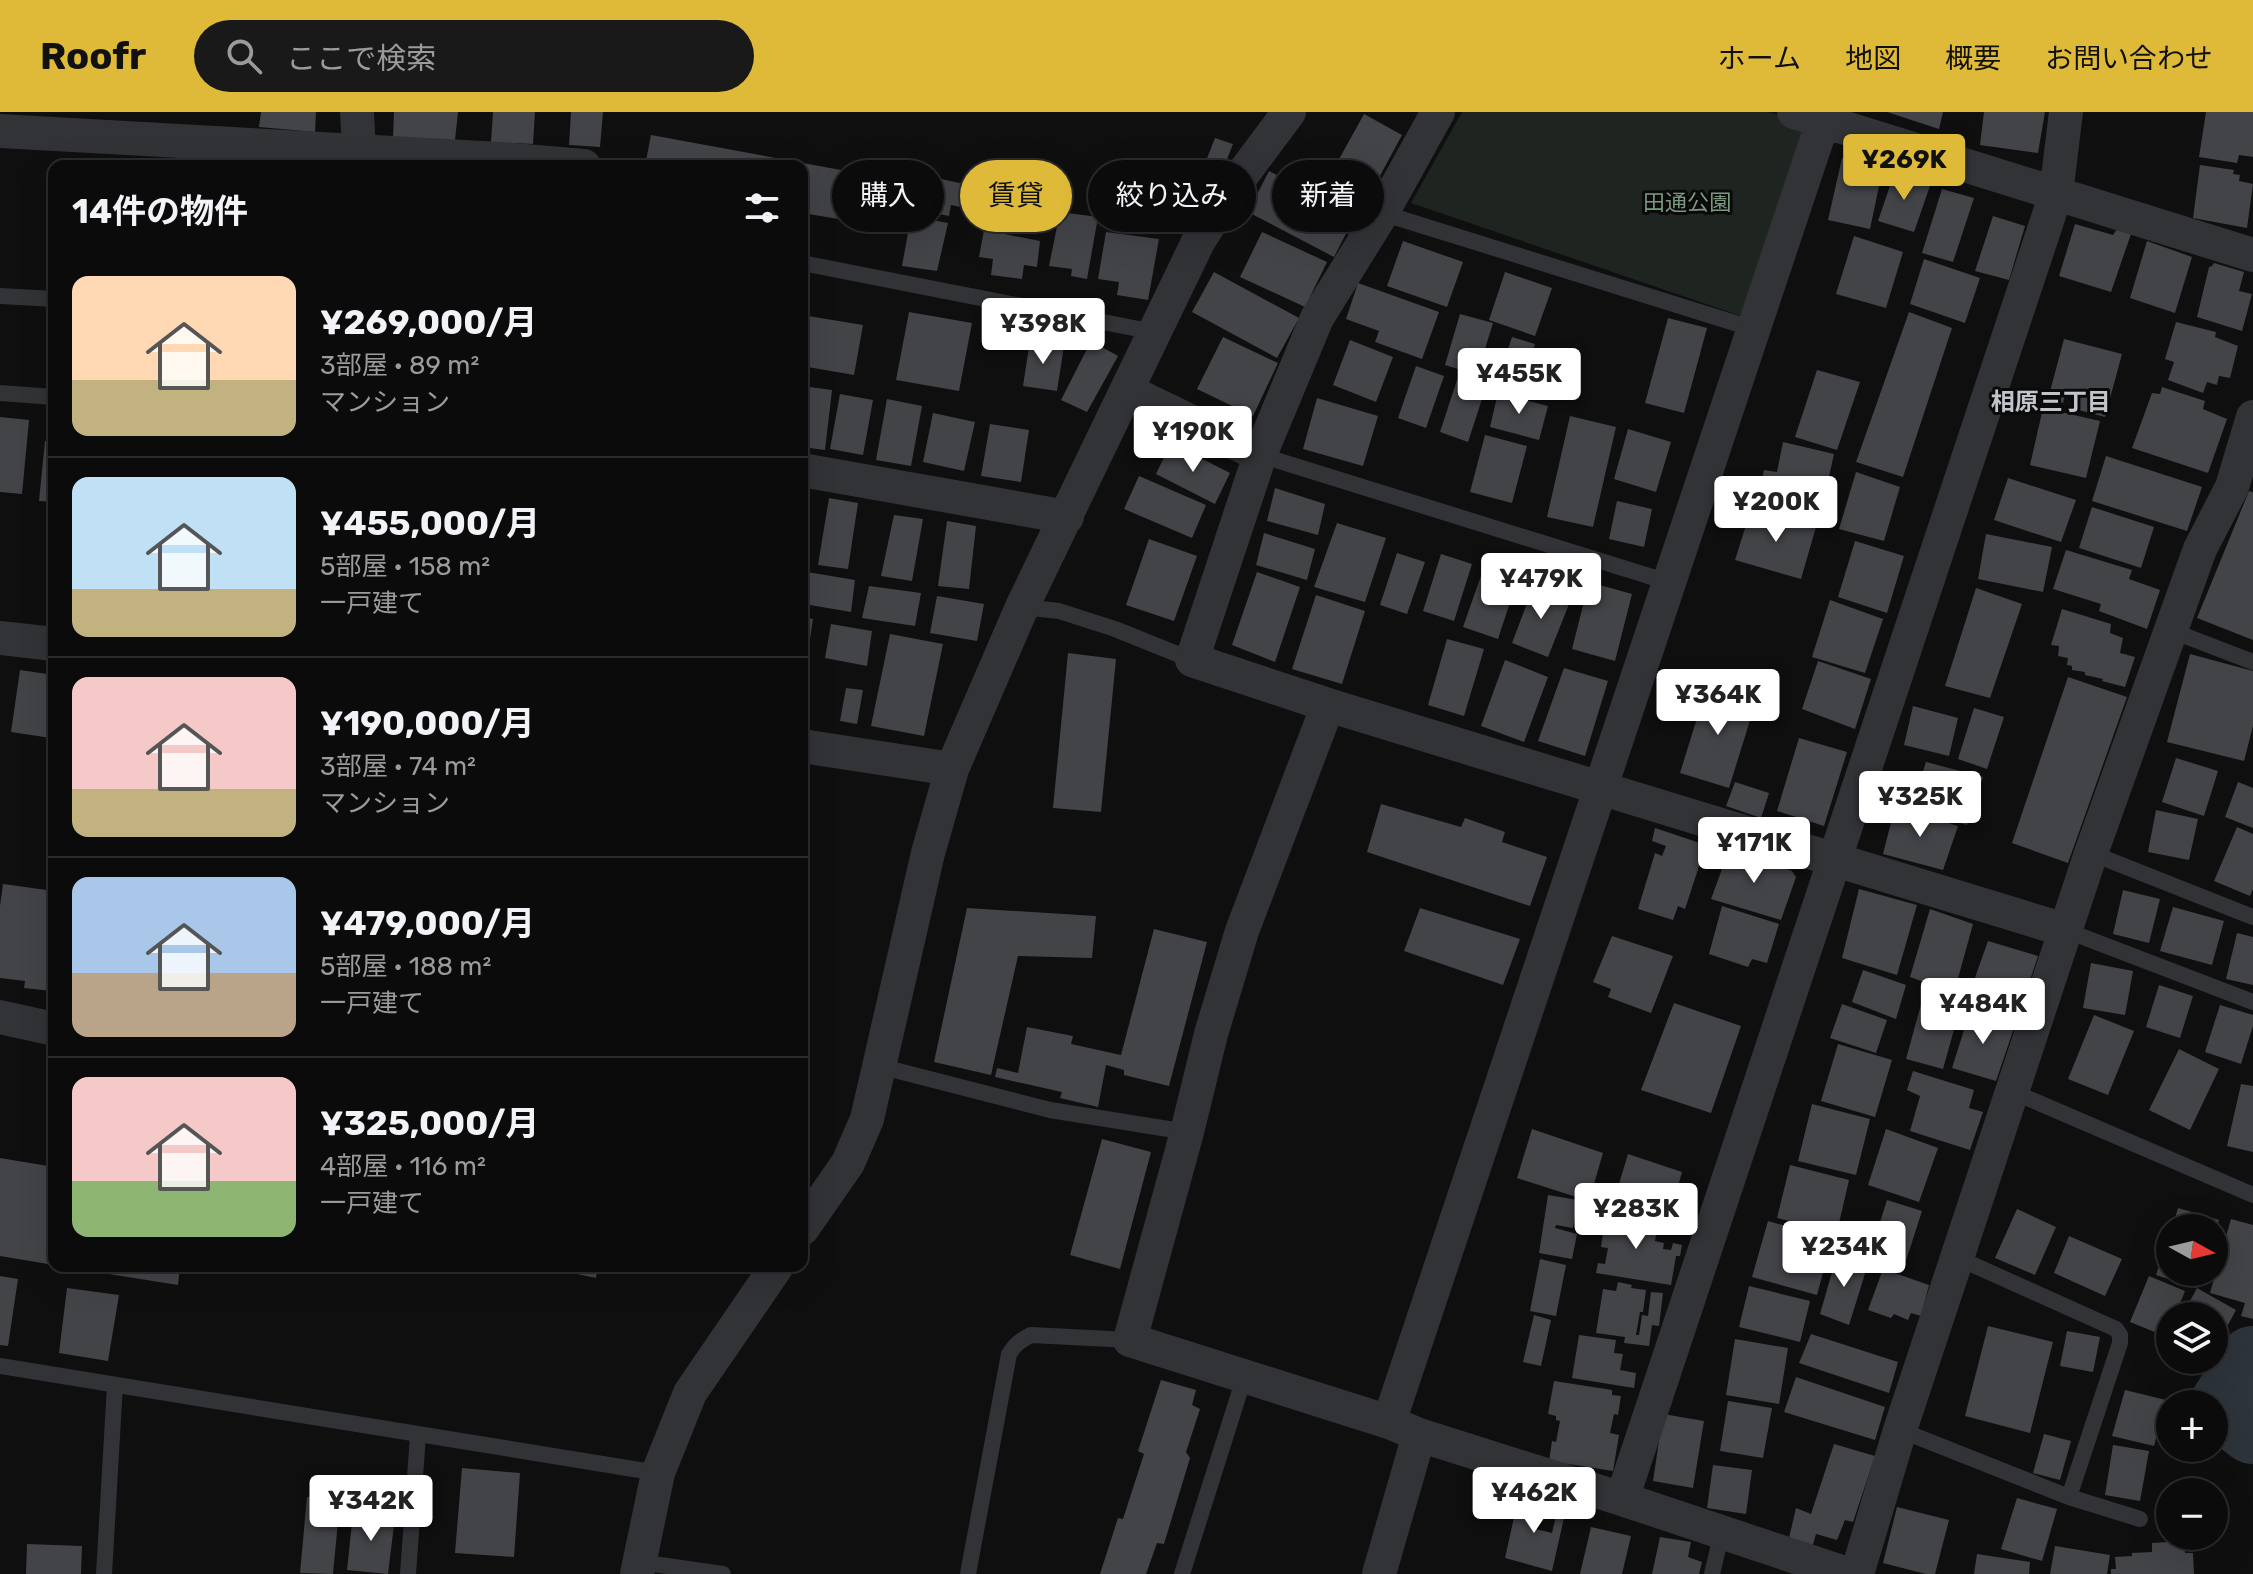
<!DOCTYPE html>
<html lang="ja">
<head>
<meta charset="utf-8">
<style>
	body { margin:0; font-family:Rubik,"Noto Sans JP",sans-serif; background:#19191a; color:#f1f3f6; height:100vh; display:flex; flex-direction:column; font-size:30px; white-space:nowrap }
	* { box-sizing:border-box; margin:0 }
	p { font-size:26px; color:#9a9b9d }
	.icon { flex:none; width:44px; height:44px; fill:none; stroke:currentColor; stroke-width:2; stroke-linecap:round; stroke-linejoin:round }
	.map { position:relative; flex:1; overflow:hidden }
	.panel { position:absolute; left:48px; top:48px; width:760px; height:1112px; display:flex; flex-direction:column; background:#0b0b0c; border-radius:16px; box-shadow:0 8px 32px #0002,0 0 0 2px #2b2b2d }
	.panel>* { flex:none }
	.banner { position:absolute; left:832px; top:48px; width:760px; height:72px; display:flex; gap:16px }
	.needle { width:52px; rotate:98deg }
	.controls { position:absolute; left:2156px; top:1102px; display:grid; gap:16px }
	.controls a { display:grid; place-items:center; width:72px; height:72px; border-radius:50%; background:#0b0b0c; box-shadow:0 8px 32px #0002,0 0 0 2px #2b2b2d; font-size:40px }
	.price { position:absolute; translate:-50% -68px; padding:0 18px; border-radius:8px; background:#fff; color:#222; font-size:26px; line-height:52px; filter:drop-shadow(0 2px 4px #0008) }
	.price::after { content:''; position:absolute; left:50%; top:48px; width:24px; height:18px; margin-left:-12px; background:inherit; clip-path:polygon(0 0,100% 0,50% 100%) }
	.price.on { background:#dfba39; color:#111 }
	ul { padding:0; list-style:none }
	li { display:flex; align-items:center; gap:24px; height:200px; padding:0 24px }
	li+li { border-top:2px solid #2b2b2d }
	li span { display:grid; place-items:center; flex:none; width:224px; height:160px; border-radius:16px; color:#555 }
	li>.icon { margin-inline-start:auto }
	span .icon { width:96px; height:96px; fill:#fffc; stroke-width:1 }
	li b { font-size:34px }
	h2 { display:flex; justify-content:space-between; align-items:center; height:96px; padding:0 24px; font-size:34px }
	.chip { padding:0 28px; border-radius:36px; background:#0b0b0c; box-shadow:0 8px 32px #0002,0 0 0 2px #2b2b2d; font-size:28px; line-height:72px }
	.chip.on { background:#dfba39; color:#111 }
	header { display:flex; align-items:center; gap:48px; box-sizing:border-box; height:112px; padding:0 40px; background:#dfba39; color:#111 }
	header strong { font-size:38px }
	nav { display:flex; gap:44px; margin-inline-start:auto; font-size:28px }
	.search { width:560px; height:72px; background:#19191a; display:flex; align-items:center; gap:20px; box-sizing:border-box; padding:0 28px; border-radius:44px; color:#9a9b9d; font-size:30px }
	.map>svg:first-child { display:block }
</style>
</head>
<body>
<header>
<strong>Roofr</strong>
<div class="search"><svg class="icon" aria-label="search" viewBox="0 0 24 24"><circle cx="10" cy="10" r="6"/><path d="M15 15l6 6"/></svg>ここで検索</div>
<nav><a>ホーム</a><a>地図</a><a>概要</a><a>お問い合わせ</a></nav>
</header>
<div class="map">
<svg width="2253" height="1462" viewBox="0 0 2253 1462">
	<rect width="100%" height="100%" fill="#0f0f10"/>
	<path fill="#1e241f" d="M1462,0h306l40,12 -61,194 -336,-115z"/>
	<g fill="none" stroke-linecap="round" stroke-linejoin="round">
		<path stroke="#2e343b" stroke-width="72" d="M2253,1250l-28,44 28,22"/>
	</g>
	<path fill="#434448" d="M261,0h55l-1,20 -56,-5z
		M394,0h64l-3,28 -62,-3z
		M493,0h42l-2,32 -42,-2z
		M571,0h32l-3,35 -31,-2z
		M1887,0h56l-4,17z
		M1984,0h61l-7,41 -58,-8z
		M2206,0h47v45l-14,-2 -2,8 -38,-6z
		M1364,2l38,21 -41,76 -39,-21z
		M651,23l228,42 -9,47 -68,-11v-47h-157z
		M1215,26l18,6 -9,23 -18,-6z
		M1842,46l41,9 -13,62 -42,-9z
		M2200,53l34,5 -1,4 7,1 -1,6 14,3 -6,44 -54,-10z
		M1269,59l86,45 -21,41 -86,-45z
		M1895,59l36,12 -17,49 -36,-11z
		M908,60l61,13 -4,23 -14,-3 -2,11 -47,-9z
		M1942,77l32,9 -21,64 -31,-9z
		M990,78l59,11 -6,32 -59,-10z
		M1060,100l38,5 -11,62 -16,-3 1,-7 -23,-3z
		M911,104l37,7 -11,48 -35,-5z
		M1993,104l32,10 -16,54 -34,-9z
		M2075,112l38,11 4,-6 14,5 -20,58 -52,-16z
		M984,118l56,11 -3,26 -13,-2 -2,14 -31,-4 2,-16 -14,-2z
		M1106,120l53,7 -11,61 -31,-5 2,-13 -21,-3z
		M1262,120l65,30 -22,45 -65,-30z
		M1854,124l49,16 -17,56 -50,-14z
		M1403,129l60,21 -16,45 -60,-21z
		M2147,129l45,16 -17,56 -45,-15z
		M1924,147l56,19 -15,45 -55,-19z
		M2214,151l30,9 -5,19 13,3 -10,37 -45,-14 12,-50 3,-1z
		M1214,160l85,46 -22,40 -85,-46z
		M1505,160l47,16 -17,48 -46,-16z
		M1358,171l81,29 -17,47 -47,-17 4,-11 -33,-12z
		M909,200l63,11 -13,68 -63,-11z
		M1909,200l43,16 -49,149 -47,-15z
		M1460,202l33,9 -16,52 -32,-10z
		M802,203l61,10 -9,50 -52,-9z
		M1668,206l39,10 -23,85 -39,-10z
		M2176,210l40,10 -1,5 23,9 -8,32 -11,-2 -2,9 -10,-3 -4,11 -35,-13 6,-18 -9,-3z
		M1223,225l55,26 -25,53 -56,-27z
		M1512,225l23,7 -4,11 15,5 -12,35 -37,-12z
		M2064,227l58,15 -17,63 -30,-8v-3h-2l3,-8 -11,-3 -2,8 -15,-4z
		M1030,228l34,6 -7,45 -34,-5z
		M1350,228l43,17 -17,45 -43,-17z
		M1091,229l27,15 -31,56 -26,-12z
		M1416,254l28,10 -18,52 -28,-10z
		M1817,258l43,12 -23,68 -42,-13z
		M1457,268l28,10 -17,52 -28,-10z
		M802,274l30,4 -7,60 -23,-3z
		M2162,275l43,14 -2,8 24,10 -19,54 -76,-25 20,-55 8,1z
		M1498,281l50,13 -9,34 -49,-13z
		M840,282l33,6 -10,55 -33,-6z
		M1317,286l61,18 -15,50 -60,-17z
		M887,287l35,7 -11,60 -35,-6z
		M2043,296l57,13 -14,57 -56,-13z
		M933,301l42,9 -11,49 -41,-9z
		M1570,304l46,11 -23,100 -46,-10z
		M0,305l29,3 -7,74 -22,-2z
		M990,312l39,6 -8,52 -40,-6z
		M1628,317l43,13 -15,50 -42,-13z
		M1485,323l42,11 -15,57 -42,-11z
		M45,329l9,1v60l-15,-1z
		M1783,330l51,12 -15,67 -63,-13 8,-38 13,2z
		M1171,331l59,30 -15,31 -59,-30z
		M2106,344l96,31 -15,44 -95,-30z
		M1856,360l44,15 -16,54 -45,-12z
		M1139,364l67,29 -14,33 -68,-29z
		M2008,366l68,22 -15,42 -67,-22z
		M1275,376l50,16 -7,31 -51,-14z
		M2249,379l4,1v148l-56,-22z
		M829,386l29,5 -10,66 -30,-4z
		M1617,389l35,8 -8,38 -35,-8z
		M2092,395l62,20 -13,41 -62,-20z
		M1751,397l65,18 -15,52 -66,-19z
		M894,403l29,4 -11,62 -31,-5z
		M947,409l29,5 -7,63 -31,-3z
		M1337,411l49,15 -21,64 -51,-15z
		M1264,421l51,16 -8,31 -51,-15z
		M1986,422l66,13 -9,45 -65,-13z
		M1149,427l48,17 -23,65 -48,-16z
		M1855,429l49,15 -17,57 -49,-16z
		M2066,438l66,20 -3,9 31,11 -13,39 -48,-18 2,-7 -48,-15z
		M1397,441l28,9 -18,52 -27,-9z
		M1441,442l31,10 -18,57 -31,-10z
		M807,460l48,8 -4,32 -47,-8z
		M1257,460l43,15 -25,75 -43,-17z
		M1482,461l34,11 -18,55 -35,-12z
		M1589,470l43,12 -17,67 -43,-12z
		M1534,473l37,14 -23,58 -36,-14z
		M869,474l52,7 -6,33 -53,-8z
		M1976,476l46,16 -32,94 -45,-12z
		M1316,483l49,16 -23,73 -50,-15z
		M937,484l47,8 -7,37 -47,-8z
		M1830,488l53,19 -18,54 -53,-16z
		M2062,497l49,15 -1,9 13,5 -3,15 15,4 -10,30 -23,-6 1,-2 -18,-4v-3l-13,-2v-4l-5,-1 1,-7 -10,-2 1,-10 -8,-1z
		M802,505l11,2 -9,60h-2z
		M831,512l41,7 -5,35 -42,-8z
		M890,522l53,10 -19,92 -53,-10z
		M1447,527l37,10 -20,67 -36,-11z
		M1068,541l48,6 -15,153 -48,-4z
		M2190,542l63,17v55l-9,35 -77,-19z
		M1505,548l43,17 -24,65 -43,-16z
		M1818,549l53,18 -16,50 -53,-20z
		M1564,556l44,13 -23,75 -47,-15z
		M20,558l34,5v42l-3,21 -40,-6z
		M2068,565l59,20 -59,166 -56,-20z
		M1707,574l49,15 -27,87 -49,-15z
		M846,576l17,2 -6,34 -17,-3z
		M1913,594l45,12 -9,38 -45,-11z
		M1974,596l30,9 -17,52 -29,-10z
		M1799,626l48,14 -23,74 -47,-15z
		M2176,646l42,13 -14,45 -42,-14z
		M1926,650l57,15 -16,48 -56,-17z
		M1735,670l34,11 -8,25 -35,-12z
		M2238,670l15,6v40l-28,-11z
		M1381,692l80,23 4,-9 40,14 -3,10 45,15 -17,49 -163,-54z
		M1895,695l63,19 -15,44 -60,-16z
		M2156,698l42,9 -9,41 -41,-8z
		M2237,715l16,7v55l-3,7 -36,-15z
		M1655,716l51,17 -21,64 -7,-3 -5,14 -35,-11 17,-56 7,3 4,-10 -14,-5z
		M1729,738l63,21 4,6 -15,43 -70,-21z
		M3,772l51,7 -2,100 -28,-3 1,-7 -25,-3v-72z
		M1859,777l58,16 -20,70 -55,-17z
		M2123,778l37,9 -11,44 -36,-9z
		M1722,794l57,18 -12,39 -15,-4 -4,8 -39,-13z
		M2173,795l51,14 -12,44 -52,-14z
		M967,796l129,8 -4,42 -74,-2 -27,119 -57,-13z
		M1420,796l100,31 -17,46 -99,-34z
		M1930,797l43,15 -19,69 -44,-16z
		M1154,817l53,13 -38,144 -45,-11v-5l-18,-5 -8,42 -38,-9 2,-6 -67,-15 2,-9 21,5 9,-46 46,9 -2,8 50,11z
		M2237,821l16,4v48l-27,-6z
		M1612,824l61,20 -22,57 -43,-16 3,-8 -18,-7z
		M1988,829l50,15 -20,60 -51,-16z
		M2091,851l42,8 -8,44 -42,-7z
		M1863,858l43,15 -10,34 -44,-17z
		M2159,873l34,11 -13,42 -34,-11z
		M1925,878l37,11 -19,68 -37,-10z
		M1674,891l67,23 -30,87 -70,-23z
		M1842,892l45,16 -11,33 -46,-15z
		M2220,893l33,10v11l-12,38 -36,-12z
		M1970,899l45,14 -19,56 -44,-13z
		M2094,903l40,16 -26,64 -40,-16z
		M1838,932l54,16 -17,57 -54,-16z
		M2179,937l40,20 -29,61 -41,-20z
		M1913,959l61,19 -5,18 14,4 -13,38 -60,-19 10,-35 -13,-6z
		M2241,972l12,2v66l-26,-6z
		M1812,992l58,15 -14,56 -58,-14z
		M1532,1017l71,24 -14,48 -72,-23z
		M1886,1017l52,19 -19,54 -51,-17z
		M1102,1027l49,13 -31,117 -50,-14z
		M1628,1042l54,18 -5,18 15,3 -12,36 -68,-22z
		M0,1046l54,9v98l-54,-9z
		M1790,1053l59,15 -12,52 -60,-14z
		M1548,1083l30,5 -5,28 -17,-3 -1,3 22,6 -5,25 -33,-6z
		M1887,1088l35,11 -19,59 -35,-10z
		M2178,1096l41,12 -4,14 -1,-6h-42z
		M2017,1097l39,18 -21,48 -40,-17z
		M1606,1101l47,8 -1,3h6l-3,17 9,2 -1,6 8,1 2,-7 9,2 -2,11h-4l-5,29 -75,-12 2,-10 7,1 3,-16 -7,-1z
		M2231,1107l22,6v94l-12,-3 4,-13 -35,-10z
		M1768,1109l64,18 -15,56 -65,-18z
		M2169,1123l1,37h32l-5,16 39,22 -22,41v-35h-32l15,-28 -41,-13z
		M2069,1124l53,23 -17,37 -51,-23z
		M1837,1143l31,9 -19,61 -29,-11z
		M1540,1147l26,6 -10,51 -26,-5z
		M71,1154h109l-2,19 -107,-17z
		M539,1154h59l-2,12z
		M1883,1157l46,16 -8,31 -10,-3 -3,7 -14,-6 -3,4 -23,-8z
		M0,1164l18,3 -10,67 -8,-1z
		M2149,1164l36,15 -10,25h-5v14l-3,7 -37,-15z
		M1618,1170l14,3 -1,3 15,2 -3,22h-3l-4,23h3l3,-20 6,1 3,-24 12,1 -4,33 -7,-1 -3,21 -25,-3 1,-6 -29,-4 7,-44 13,2z
		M1749,1174l61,15 -10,41 -61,-15z
		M67,1176l52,7 -11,66 -49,-8z
		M1534,1203l17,5 -10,46 -18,-4z
		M1988,1214l65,16 -23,91 -65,-17z
		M2067,1219l33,6 -7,35 -33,-6z
		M1811,1222l87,28 -9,31 -90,-30z
		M1579,1223l37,5 -2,13 9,1 -3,16 16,3 -2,15 -62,-10z
		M1735,1227l53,9 -9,56 -53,-9z
		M1796,1265l89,30 -10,33 -91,-28z
		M1161,1268l35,10 -4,15 8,4 -14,43 4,6 -26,86 -7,-1 -11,31h-46l18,-56 5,1 21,-65 -6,-3z
		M1554,1269l58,9v5l9,1 -3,19 -4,-1 -4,19 9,2 -6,36 -64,-10 3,-20 4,1 4,-21 -4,-1v-4l-8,-2z
		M2125,1278l41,10 -12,46 -42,-10z
		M1728,1289l44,7 -9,50 -43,-7z
		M1663,1302l41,7 -11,67 -40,-7z
		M2044,1322l27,7 -11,39 -27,-7z
		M1834,1332l41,12 -22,66 -8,-2 -8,20 -21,-6 -3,11 -24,-7 7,-30 15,6z
		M2113,1333l36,6 -9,50 -35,-6z
		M1713,1353l39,5 -6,44 -39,-6z
		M462,1356l58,5 -6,84 -59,-4z
		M1532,1383l35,8 -1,6 -26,-6 -2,9 10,2v5l-9,-3 -3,13 16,4 4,-17 8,2 -12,53 -47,-13 12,-54 13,3z
		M307,1385l33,3 -7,74 -33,-1z
		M2017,1386l40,11 -15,52 -41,-12z
		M1897,1395l52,13 -14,54h-9l-43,-11z
		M353,1401l42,4 -7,57 -41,-4z
		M1591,1415l40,9 -9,38h-42z
		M1660,1425l31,5 -3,15 14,5 -3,12h-47z
		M2184,1429l1,12h8l1,21h-83v-5h5l-1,-12 17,-1v-3l20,-1v-9z
		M27,1432l55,2 -1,28h-55z
		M2055,1434l55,9 -3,19h-57z
		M1977,1442l53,8 -1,12h-55z"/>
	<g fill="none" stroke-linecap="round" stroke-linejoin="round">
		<path stroke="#323337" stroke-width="16" d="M1382,101l372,116
			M802,151l352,69
			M0,184l54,3
			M0,281l54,4
			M1260,343l408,127
			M1022,495l37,4 56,18 77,31
			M2170,518l83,32
			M2091,741l162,64
			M2065,818l188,72
			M879,954l171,44 137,22
			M2011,979l242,104
			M1958,1146l158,71 4,6v8l-51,154
			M0,1254l658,107
			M1900,1318l169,67 71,22
			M639,1450l84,12
			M104,1462l11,-189
			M408,1462l10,-139
			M968,1462l41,-220c6,-10 12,-14 22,-19l99,5
			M1182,1462l62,-196
			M1712,1462l10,-42"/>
		<path stroke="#323337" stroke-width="34" d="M357,0l2,40
			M1438,0l-56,101 -65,105 -57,137 -68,205 136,45 737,225
			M1794,0l459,143
			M0,19l500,28 84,7
			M1128,279l132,64
			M802,358l265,47
			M0,526l54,6
			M1328,593l-86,226 -31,103 -24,98 -57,208 259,82 30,13 203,64
			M802,634l150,23
			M0,905l54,12
			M802,1117l46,-66 19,-44 61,-266 24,-84 70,-162 176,-365 33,-52 58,-78
			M1389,1310l437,-1310
			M637,1462l21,-101 32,-80 87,-127
			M1379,1462l40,-139
			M1847,1462l-225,-75 434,-1305 10,-82
			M1857,1462l43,-144 191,-577 109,-304 32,-62 21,-70"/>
	</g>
	<g text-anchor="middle" stroke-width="6" stroke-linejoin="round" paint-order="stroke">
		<g font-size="22" fill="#7a997f" stroke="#0a0a0b">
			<text x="1687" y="98">田通公園</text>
		</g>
		<g font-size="24" font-weight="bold" fill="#c2c4cc" stroke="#0a0a0b">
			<text x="2051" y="298">相原三丁目</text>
		</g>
	</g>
</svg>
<div class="controls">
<a><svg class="needle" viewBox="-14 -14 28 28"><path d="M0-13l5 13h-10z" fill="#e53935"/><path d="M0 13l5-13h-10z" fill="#9a9b9d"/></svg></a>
<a><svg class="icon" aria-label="layers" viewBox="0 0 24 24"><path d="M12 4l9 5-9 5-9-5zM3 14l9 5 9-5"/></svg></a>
<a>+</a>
<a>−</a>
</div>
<b class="price on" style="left:1904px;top:90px">¥269K</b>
<b class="price" style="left:1043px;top:254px">¥398K</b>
<b class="price" style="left:1519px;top:304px">¥455K</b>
<b class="price" style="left:1193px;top:362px">¥190K</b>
<b class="price" style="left:1776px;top:432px">¥200K</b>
<b class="price" style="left:1541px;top:509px">¥479K</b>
<b class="price" style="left:1718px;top:625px">¥364K</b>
<b class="price" style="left:1920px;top:727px">¥325K</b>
<b class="price" style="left:1754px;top:773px">¥171K</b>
<b class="price" style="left:1983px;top:934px">¥484K</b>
<b class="price" style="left:1636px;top:1139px">¥283K</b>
<b class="price" style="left:1844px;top:1177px">¥234K</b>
<b class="price" style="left:1534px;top:1423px">¥462K</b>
<b class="price" style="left:371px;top:1431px">¥342K</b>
<div class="banner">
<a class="chip">購入</a>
<a class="chip on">賃貸</a>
<a class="chip">絞り込み</a>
<a class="chip">新着</a>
</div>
<section class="panel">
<h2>14件の物件<svg class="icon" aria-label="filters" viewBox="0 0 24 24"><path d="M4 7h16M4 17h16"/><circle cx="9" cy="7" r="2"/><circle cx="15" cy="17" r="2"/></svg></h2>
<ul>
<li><span style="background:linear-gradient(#ffd9b3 65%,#c2b280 0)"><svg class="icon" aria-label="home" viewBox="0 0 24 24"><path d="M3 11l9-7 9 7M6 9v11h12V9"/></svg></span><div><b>¥269,000/月</b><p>3部屋 · 89 m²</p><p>マンション</p></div></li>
<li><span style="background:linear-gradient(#bfe0f5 70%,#c2b280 0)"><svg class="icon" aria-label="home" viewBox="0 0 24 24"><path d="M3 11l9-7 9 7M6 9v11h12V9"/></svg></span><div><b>¥455,000/月</b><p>5部屋 · 158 m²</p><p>一戸建て</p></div></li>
<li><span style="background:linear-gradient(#f6c9c9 70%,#c2b280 0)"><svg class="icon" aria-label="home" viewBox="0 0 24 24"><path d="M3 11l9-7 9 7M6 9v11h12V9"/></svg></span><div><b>¥190,000/月</b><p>3部屋 · 74 m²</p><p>マンション</p></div></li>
<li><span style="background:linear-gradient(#a9c7e8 60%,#b9a48a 0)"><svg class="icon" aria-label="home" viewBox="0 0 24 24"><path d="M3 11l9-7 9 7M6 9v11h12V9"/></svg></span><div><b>¥479,000/月</b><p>5部屋 · 188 m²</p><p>一戸建て</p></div></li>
<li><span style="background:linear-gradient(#f6c9c9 65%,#8fb573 0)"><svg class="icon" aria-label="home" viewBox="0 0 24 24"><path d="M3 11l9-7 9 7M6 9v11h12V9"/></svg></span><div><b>¥325,000/月</b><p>4部屋 · 116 m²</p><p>一戸建て</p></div></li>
</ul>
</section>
</div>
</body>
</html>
